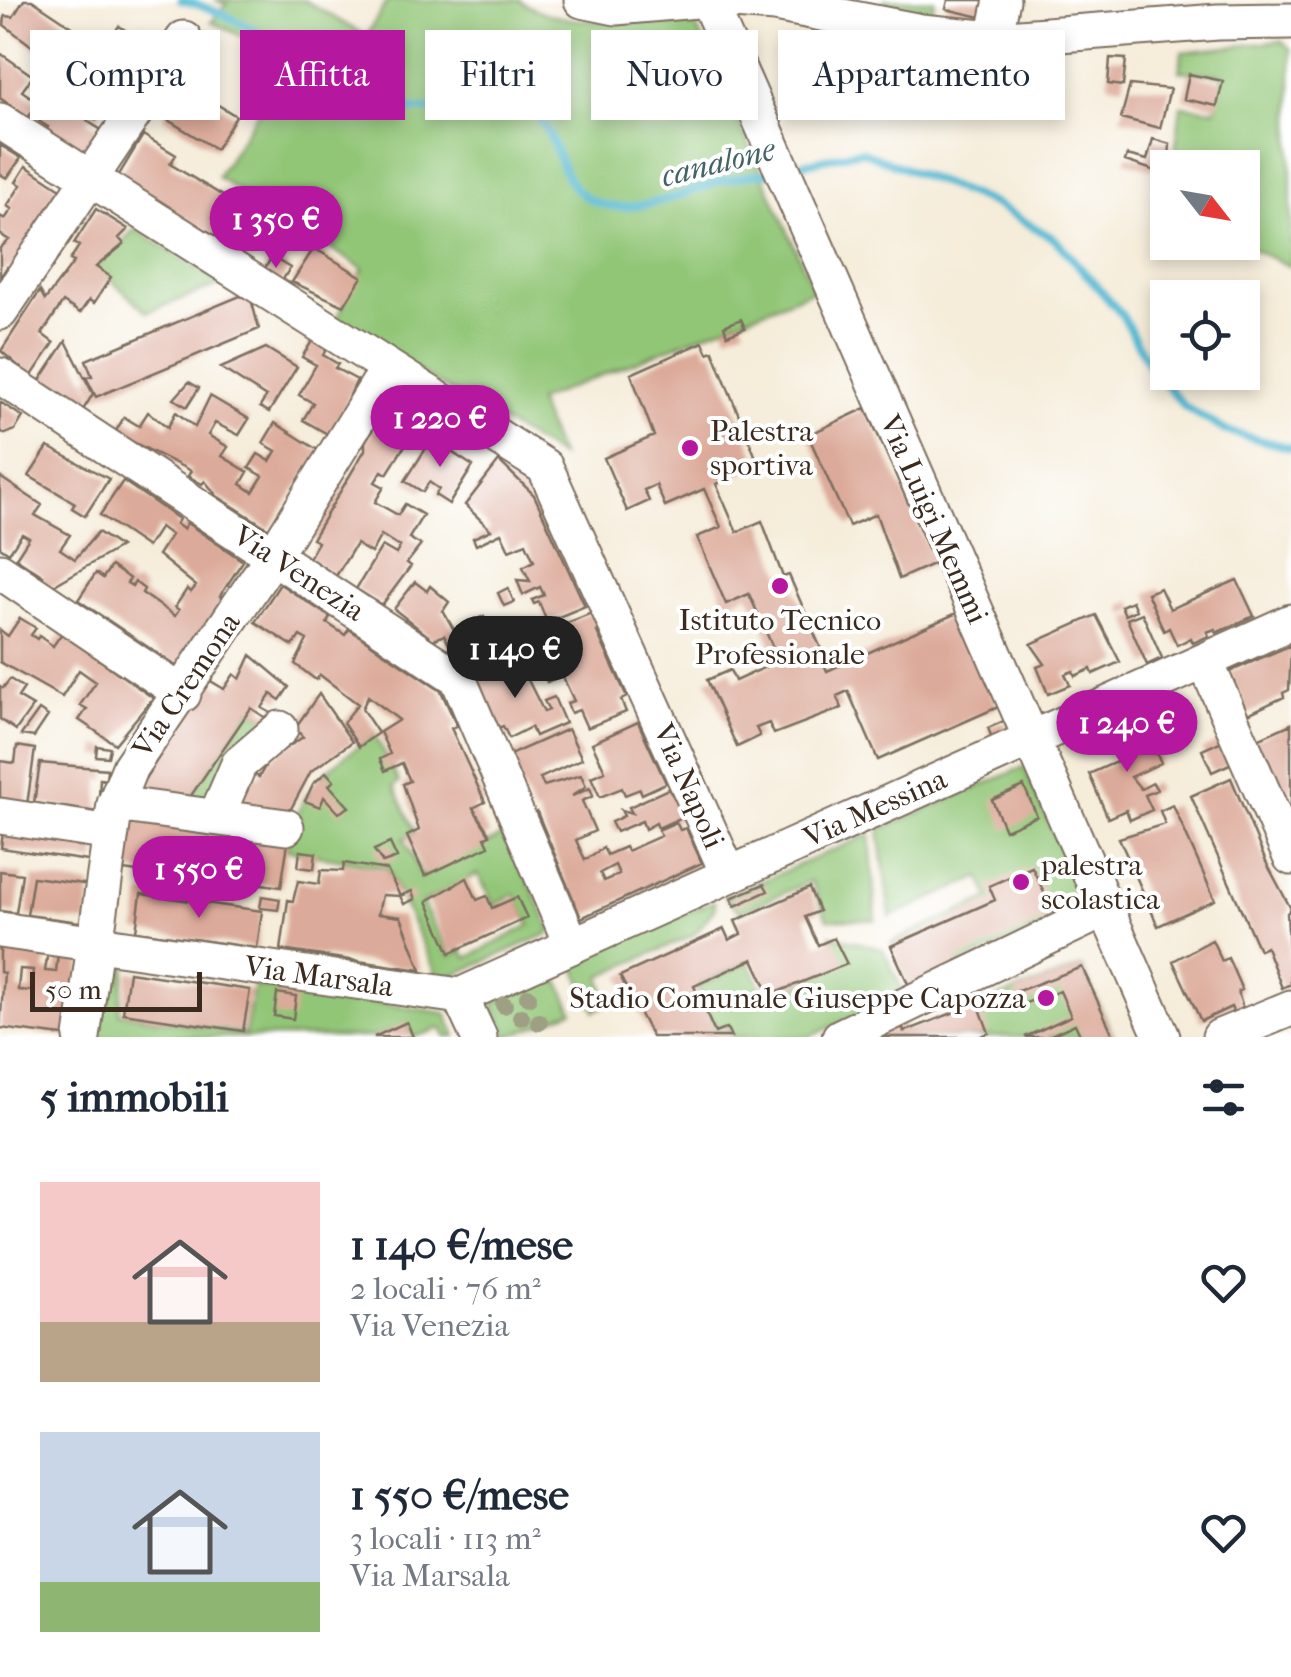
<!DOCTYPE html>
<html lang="it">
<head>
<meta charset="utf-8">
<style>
	body { margin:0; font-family:"IM FELL French Canon",serif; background:#f2f2f3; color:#1f2937; height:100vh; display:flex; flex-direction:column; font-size:38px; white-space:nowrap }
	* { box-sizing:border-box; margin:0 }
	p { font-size:32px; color:#747a83 }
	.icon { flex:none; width:55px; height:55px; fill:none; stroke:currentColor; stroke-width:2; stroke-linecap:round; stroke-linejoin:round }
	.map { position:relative; height:1037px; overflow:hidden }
	.panel { display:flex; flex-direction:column; background:#fff; flex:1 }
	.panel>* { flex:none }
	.hud { position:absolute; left:30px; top:30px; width:1232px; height:90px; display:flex; gap:20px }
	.needle { width:65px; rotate:121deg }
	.buttons { position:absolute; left:1150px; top:150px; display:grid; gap:20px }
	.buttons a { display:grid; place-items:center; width:110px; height:110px; border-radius:0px; background:#fff; box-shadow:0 5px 15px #0003; font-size:50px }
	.scale { position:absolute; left:30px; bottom:25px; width:172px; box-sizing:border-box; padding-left:10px; border:5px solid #3b2a1e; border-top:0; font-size:28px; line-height:35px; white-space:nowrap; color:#3b2a1e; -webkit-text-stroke:8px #fff; paint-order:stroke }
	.price { position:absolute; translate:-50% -85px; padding:0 22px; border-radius:35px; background:#b5179e; color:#fff; font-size:32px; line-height:65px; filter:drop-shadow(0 2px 5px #0008) }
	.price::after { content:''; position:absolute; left:50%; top:60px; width:30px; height:22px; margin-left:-15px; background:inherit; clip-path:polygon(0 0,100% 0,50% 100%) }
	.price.selected { background:#222; color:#fff }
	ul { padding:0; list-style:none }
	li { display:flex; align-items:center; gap:30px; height:250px; padding:0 40px }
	li span { display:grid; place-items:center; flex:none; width:280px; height:200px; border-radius:0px; color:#555 }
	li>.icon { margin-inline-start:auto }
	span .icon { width:120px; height:120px; fill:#fffc; stroke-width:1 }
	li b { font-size:42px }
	h2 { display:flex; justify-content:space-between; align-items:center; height:120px; padding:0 40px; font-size:42px }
	.chip { padding:0 35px; border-radius:0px; background:#fff; box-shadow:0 5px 15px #0003; font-size:35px; line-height:90px }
	.chip.selected { background:#b5179e; color:#fff }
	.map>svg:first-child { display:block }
</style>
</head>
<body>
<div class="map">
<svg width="1291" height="1037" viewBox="0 0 1291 1037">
	<rect width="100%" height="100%" fill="#fff"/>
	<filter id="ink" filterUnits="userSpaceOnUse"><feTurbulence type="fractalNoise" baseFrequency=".01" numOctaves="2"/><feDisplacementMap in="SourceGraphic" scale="20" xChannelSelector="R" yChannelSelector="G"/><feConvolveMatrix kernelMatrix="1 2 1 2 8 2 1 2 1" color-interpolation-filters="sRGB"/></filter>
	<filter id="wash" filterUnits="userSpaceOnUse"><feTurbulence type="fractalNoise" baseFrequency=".0048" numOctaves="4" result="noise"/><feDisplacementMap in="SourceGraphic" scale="40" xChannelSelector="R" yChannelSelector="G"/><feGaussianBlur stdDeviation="2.25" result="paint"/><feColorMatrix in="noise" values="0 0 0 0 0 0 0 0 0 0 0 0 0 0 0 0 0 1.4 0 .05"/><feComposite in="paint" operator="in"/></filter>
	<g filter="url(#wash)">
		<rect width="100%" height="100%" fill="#f5ecd9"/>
		<path fill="#92c677" stroke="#66784a" stroke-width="2.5" fill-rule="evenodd" d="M215,0h89l62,36 22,-36h131c44,31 121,21 172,15l123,275 -277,111 23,56 -225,-136 28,-52 -146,-92 75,-118 -81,-37 16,-18z
			M884,0h51l-7,22 -43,-12z
			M1281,41l10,8v218l-52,-24 3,-1v-74h-69l8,-62 34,4 8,-35 -43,-4 2,-19z
			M135,229l87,55 -75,28 -51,-45z
			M251,708l21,14 -63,85 -23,-4z
			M375,735l24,47 -5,4 21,45 -11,8 18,37 84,-42 46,98 -112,49 -53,-113 -100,-18c11,-62 38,-81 88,-115zM478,874l16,31 21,-11 15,31 -63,33 -5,-8 -12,6 -28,-53z
			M1024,767l62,140 -176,80 -19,-44 99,-45 -10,-21 -90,40 -11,-87z
			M870,834l6,86 -49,-1 -16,-38 -71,31 -15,-15z
			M714,901l1,7 -21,27 -93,41 6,28 -12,7 -24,-52z
			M831,935l52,14 21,45 -95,43h-76l-6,-12 -11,4 -19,-43 52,-24 18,38 77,-36z
			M108,960l18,4 -7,49 126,21 9,-48 192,27 10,24h-10l-4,-9 -28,9 -7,-14 -32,14h-280z
			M1082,967l32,70h-254l39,-17 6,12z
			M556,974l17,37 -65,26 -16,-34z"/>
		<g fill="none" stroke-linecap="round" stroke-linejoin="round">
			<path stroke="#52b8d1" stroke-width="8" d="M181,0c80,19 142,83 220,107 39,12 86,-23 127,2 26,15 28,57 46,78 37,41 104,8 144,-5 17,-5 36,-7 53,-10
				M789,167l72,-16 133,53 61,35 67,76 27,50 36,42 41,24 65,17"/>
		</g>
		<g id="blocks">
			<path fill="#dcaa9a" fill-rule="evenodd" d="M24,0h8l42,28 -16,24 -7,-5 -6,9 -41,-31 1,-9 8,1z
				M948,0h45l-4,19 -43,-10z
				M119,26l14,9 -7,10 25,17 -31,46 -16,-16 -8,10 8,5 -8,13 -6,-3 -3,4 16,10 -18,27 -40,-27 3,-4 -9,-6 22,-33 18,12 -6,8 6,4 9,-13 -9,-6 11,-16 -3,-4z
				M0,53l33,23 -11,15 16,11 -10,16 -28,-20z
				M1110,58l16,1 -3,27 -15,-2z
				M1189,74l34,7 -6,25 -33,-7z
				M184,84l52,32 -20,33 -53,-32z
				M1130,85l40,4 -10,39 -39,-10z
				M143,135l33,20 -6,9 78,47 -20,32 -111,-65z
				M1153,139l17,5 -2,31 -43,-14 2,-6 20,5z
				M0,145l21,13 -14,20 -7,-4z
				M26,166l38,25 -52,79 -5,-3 -7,11v-30l9,-8 -9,-6v-18l5,3 7,-10 -5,-3 14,-21 -5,-3z
				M96,209l32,20 -9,9 5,6 -28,23 15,10 -17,26 -5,-3 -9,13 -17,-11 -21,32 12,9 -23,34 -30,-26 39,-60 5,9 29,-38 -4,-2 9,-14 -5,-3z
				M314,248l48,29 -18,29 -52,-24z
				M272,257l18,11 -11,18 -18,-12z
				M240,296l11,3 8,30 -163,68 -10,-20 6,-1 -6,-16z
				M741,319l4,9 -18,7 -3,-9z
				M314,338l14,8 -5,9 15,9 -3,4 22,12 -26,56 -28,-16 10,-17 -14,-8 17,-30 -14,-8z
				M66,341l27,53 -10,16 -44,-28z
				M703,342l5,11 5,-2 46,114 -43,19 21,48 25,-11 21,56 6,-2 36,83 -3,2 5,11 130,-58 41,94 -120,53 -30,-69 -11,5 5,12 -68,26 -5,-11 -13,5 4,8 -23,11 -30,-67 23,-10 5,11 44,-20 -30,-67 -23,10 -29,-67 24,-10 -17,-38 -39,17 -9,-21 -12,5 5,11 -22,10 -23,-53 50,-22 -23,-62z
				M266,348l31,19 -28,45 -9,-5 6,-10 -45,-29z
				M189,382l10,6 -12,19 -13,-8z
				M210,396l39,23 -10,16 -24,-12 -7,12 20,12 -6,9 26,16 -7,12 12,8 10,-16 -14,-8 9,-14 12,7 6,-10 -13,-8 12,-20 46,29 -52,77 -52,-33 -12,-15 -3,3 -14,-8 3,-5 -76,-38 9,-16 15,9 9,-14 20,15 8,-15 19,15z
				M402,396l22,19 -37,59 -5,-3 -7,11 9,5 -9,15 23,13 7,-11 18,11 -14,23 12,7 -14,18 4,3 -29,39 -26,-16 26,-43 14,8 4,-7 -19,-12 -10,18 -15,-9 -20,32 -27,-18 9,-16 -6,-3 53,-89v-8l26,-43z
				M0,402l23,15 -8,13 -10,4 -5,-3z
				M866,408l69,155 -36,16 -23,-65 -27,12 -41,-91z
				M435,434l15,10 -3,5 26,17 -24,38 -14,-9 4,-6 -10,-7 -6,10 -18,-11z
				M48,447l61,32 -24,37 -13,-8 3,-5 -46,-27z
				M499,461l35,34 51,111 -38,16 -8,-20 -5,2 -2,-4 12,-5 -4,-8 -17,8 -6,-15 13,1 -7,-14 11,-6 -8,-18 -17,7 -8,-17 -25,12 -3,-7 18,-8 -26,-25z
				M0,477l42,28 -7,10 35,20 -10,14 15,10 23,-27 22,15 -69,40 -11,-7 3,-4 -27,-18 13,-20 -7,-4 -13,19 -9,-6z
				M123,481l56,38 -3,5 7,5 4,-6 56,38 -23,35 5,3 -46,69 -101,-68 18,-27 7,5 8,-12 19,13 -3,4 5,3 3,-4 9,7 -2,4 33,23 4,-6 -4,-3 12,-18 4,3 5,-6 -38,-31 13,-20 -11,-8 -13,20 -47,-32z
				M1237,580l17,36 -38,17 -1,-4 -8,3 2,4 -16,7 -2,-5 -14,7 -8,-17 -5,3 -17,-38 13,-5 10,21z
				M415,582l12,9 3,-5 19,16 -6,9 11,19 30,-14 16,36 -38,17 -18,-34 -11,5 -39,-31z
				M280,584l50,33 -3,6 18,12 4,-6 92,62 16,35 -6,2 34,74 -12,6 17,27 -5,2 4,9 -64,30 -18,-40 12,-6 -16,-46 7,-3 -8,-18 -17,8 -5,-12 10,-5 -10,-22 19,-12 -31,-24 -6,13 16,24 -19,14 -16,-24 15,-19 -38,-29 -4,5 -21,-16 12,-24 -7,-4 -7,10 -38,-24z
				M508,588l6,14 -10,4 -6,-13z
				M1132,601l4,9 -11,5 -4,-9z
				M594,612l8,18 -5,2 30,65 -6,3 5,12 -39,16 -8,-18 -8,3 -4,-10 7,-2 -12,-26 -15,7 -14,-38 -15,6 -6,-13 15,-6 3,7zM568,644l4,9 -18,8 -4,-9z
				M1142,613l20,45 -15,7 -20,-46z
				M1096,615l24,47 -27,12 -2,-5 -16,7 -2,-5 -8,3 5,11 -22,9 -11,-27 8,-3 -14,-20z
				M20,618l16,10 -5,7 6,4 2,-3 14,10 9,-13 91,65 -38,46 -36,-24 8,-11 -7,-4 16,-23 -17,-12 -17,27 -62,-35v-32l8,6z
				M1291,645l-2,45 -6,3 1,4 -36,17 -19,-42z
				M251,655l38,32 -9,13 -9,-6 -9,14 20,11 -4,7 -27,-18 -65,95 -51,-9 74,-114 15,9 10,-15 6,5z
				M517,658l27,54 5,-2 -5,-9 10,-4 11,26 -30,13 -4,-9 -22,11 -6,-12 -8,3 -23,-50z
				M10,679l14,9 -6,9 15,9 -17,24 -16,-11v-33l3,2z
				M319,694l33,48 -41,29 -25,47 -52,-10 17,-35 8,4 10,-18 34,-22 -8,-9z
				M39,710l9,6 -14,21 -13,-2z
				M1004,721l4,10 -16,7 -4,-10z
				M638,722l28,61 -24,11 -2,-5 -15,6 -3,-7 -22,9 -9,-20 14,-6 -13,-28z
				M1144,724l17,39 -30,14 10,12 12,-6 4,7 -12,5 7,15 -22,10 -4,-10 -18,8 -19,-44 34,-15 -10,-21z
				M1291,724v90l-38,-73z
				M568,729l14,30 -42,19 4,8 37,-11 5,11 -14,10 18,-8 3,8 -11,5 13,30 -19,9 9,20 18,-12 4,7 18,-8 2,4 34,-15 -3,-6 18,-8 4,8 6,-2 16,35 -121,55 -44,-106 -3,1 -27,-57zM615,865l4,9 -15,7 -4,-8z
				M1222,741l10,22 -20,9 -10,-22z
				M17,746l18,3 -8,56 -27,-4v-40l15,2z
				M97,746l13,2 -2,9 -12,-1z
				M40,763l67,6 -1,11 -6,-1 -2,33 -64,-9z
				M326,772l8,9 -5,4 20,22 -10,6 -15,-16 -4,10 -15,-6 8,-17z
				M1231,778l35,84 25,47 -4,4 4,71 -9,4 -16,-41 -7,3 -68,-154z
				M1024,786l13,30 -32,14 -13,-30z
				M668,789l19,26 -29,13 -2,-5 -11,6 -3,-8 -26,11 -5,-10 13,-6 -3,-6 11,3 -3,-6z
				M1173,805l42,95 -57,26 -39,-88 46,-14 -5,-13z
				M130,818l158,25 -7,44 -76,-12 -1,6 -81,-11z
				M3,831l94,13 -2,18 -94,-14z
				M390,843l7,15 -14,5 -9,-13z
				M300,851l16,2 -2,16 -16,-2z
				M344,863l43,7 13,26 -18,-1 -4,19 23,3 20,53 -140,-20 7,-50 5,1 5,-20 21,3 2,-14 22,1z
				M1032,867l23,49 -99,45 2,5 -48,22 -19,-42 104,-46 -6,-14z
				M0,871l22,3 -6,39 -16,-2z
				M33,877l58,8 -4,38 -60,-8z
				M467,878l10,22 10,-4 5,12 25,-11 10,21 -77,35 -23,-52z
				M764,884l4,7 -33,15 -4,-8z
				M809,888l10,23 -14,6 13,28 16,-7 13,26 -77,31 -17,-36 -59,27 21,47 12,-5 4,9h-79l-32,-61 104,-47 5,11 12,-6 -6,-13z
				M412,891l3,8 -11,5 -4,-8z
				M141,894l121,17 -5,37 -121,-17z
				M262,896l18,3 -2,11 -18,-2z
				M1212,940l10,21 6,-3 14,32 -4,2 6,20 -9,4 -4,-9 -30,14 -28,-60z
				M0,945l48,6 -3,20 11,1 2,-19 24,3 -11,81 -71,-9 4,-55 -4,-1zM20,969l13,1 -2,21 -13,-1z
				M1082,967l32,70h-33l-6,-13 -28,13h-22l46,-21 -11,-25 -40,14 -5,-13z
				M129,972l121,18 -7,41 -120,-18z
				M277,993l19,3 -3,23 -19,-3z
				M978,1003l11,30 -10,4h-119l39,-17 5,12z
				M407,1022l6,15h-39z"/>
		</g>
	</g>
	<g filter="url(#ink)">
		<use href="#blocks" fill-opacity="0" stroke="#7c6e5f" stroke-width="2.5"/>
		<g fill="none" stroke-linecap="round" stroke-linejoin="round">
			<g stroke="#7c6e5f" stroke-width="39">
				<path id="minor" d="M582,0l34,7 81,-7
					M708,0l454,1037
					M719,0l56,4 146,28 73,7 224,-17 73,-1
					M994,39l8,-39
					M0,121l545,346 183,406
					M0,312l184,-273
					M0,376l458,302 113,265
					M0,571l183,123
					M1205,661l86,196
					M115,804l171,23
					M0,816l111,17
					M216,817l23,-53 41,-35
					M0,930l460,66
					M460,996l831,-374
					M460,996l19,41
					M82,1037l33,-233 15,-37 143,-211 115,-187
					M840,1037l266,-128
					M1220,1037l71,-29"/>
			</g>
			<use href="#minor" stroke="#fff" stroke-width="35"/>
		</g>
		<g fill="#9fa083">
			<circle cx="528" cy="997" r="9"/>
			<circle cx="504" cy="1005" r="9"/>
			<circle cx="521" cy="1017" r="9"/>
			<circle cx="539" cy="1022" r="9"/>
		</g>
	</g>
	<g fill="#b5179e" stroke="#fff" stroke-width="4">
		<circle cx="690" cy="448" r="10"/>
		<circle cx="780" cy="586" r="10"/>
		<circle cx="1021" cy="882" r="10"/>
		<circle cx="1046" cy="998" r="10"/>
	</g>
	<g text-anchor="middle" stroke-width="8" stroke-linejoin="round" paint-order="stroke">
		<g font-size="30" fill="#3b2a1e" stroke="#fff" text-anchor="start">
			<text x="710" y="441">Palestra<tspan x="710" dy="34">sportiva</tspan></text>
			<text x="780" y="630" text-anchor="middle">Istituto Tecnico<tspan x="780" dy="34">Professionale</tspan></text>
			<text x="1041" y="875">palestra<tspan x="1041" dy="34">scolastica</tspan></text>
			<text x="1026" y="1008" text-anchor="end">Stadio Comunale Giuseppe Capozza</text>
		</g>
		<g font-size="30" fill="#3b2a1e" stroke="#fff">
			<text transform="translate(934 519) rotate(66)" y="10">Via Luigi Memmi</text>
			<text transform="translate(299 573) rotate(33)" y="10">Via Venezia</text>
			<text transform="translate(186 685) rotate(-56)" y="10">Via Cremona</text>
			<text transform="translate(689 786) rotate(66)" y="10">Via Napoli</text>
			<text transform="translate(875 808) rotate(-24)" y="10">Via Messina</text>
			<text transform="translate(319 976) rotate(8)" y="10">Via Marsala</text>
		</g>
		<g font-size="32" font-style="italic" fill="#446366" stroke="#fff">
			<text transform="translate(718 162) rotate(-14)" y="11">canalone</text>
		</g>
	</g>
</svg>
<div class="buttons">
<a><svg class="needle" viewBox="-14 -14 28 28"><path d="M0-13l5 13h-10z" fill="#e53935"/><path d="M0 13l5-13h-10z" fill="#747a83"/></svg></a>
<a><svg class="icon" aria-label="locate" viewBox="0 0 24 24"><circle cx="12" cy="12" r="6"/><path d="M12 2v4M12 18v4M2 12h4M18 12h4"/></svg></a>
</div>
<div class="scale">50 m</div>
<b class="price" style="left:276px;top:271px">1 350 €</b>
<b class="price" style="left:440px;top:470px">1 220 €</b>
<b class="price selected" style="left:515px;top:701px">1 140 €</b>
<b class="price" style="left:1127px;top:775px">1 240 €</b>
<b class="price" style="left:199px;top:921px">1 550 €</b>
<div class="hud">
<a class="chip">Compra</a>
<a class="chip selected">Affitta</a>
<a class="chip">Filtri</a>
<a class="chip">Nuovo</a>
<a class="chip">Appartamento</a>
</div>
</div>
<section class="panel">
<h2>5 immobili<svg class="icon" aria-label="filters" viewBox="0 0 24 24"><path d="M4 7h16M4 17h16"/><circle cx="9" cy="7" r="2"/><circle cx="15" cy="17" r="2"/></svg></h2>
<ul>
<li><span style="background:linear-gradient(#f6c9c9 70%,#b9a48a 0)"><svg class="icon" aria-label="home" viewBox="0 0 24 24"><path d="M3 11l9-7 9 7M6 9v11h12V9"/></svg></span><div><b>1 140 €/mese</b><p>2 locali · 76 m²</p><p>Via Venezia</p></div><svg class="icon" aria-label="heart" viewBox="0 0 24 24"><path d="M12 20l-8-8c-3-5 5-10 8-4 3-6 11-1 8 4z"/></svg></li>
<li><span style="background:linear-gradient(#c9d6e8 75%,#8fb573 0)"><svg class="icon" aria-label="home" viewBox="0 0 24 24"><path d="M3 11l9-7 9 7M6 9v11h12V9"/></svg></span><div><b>1 550 €/mese</b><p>3 locali · 113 m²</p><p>Via Marsala</p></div><svg class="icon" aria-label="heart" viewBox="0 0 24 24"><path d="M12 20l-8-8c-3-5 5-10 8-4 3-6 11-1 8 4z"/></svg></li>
</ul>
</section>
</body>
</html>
